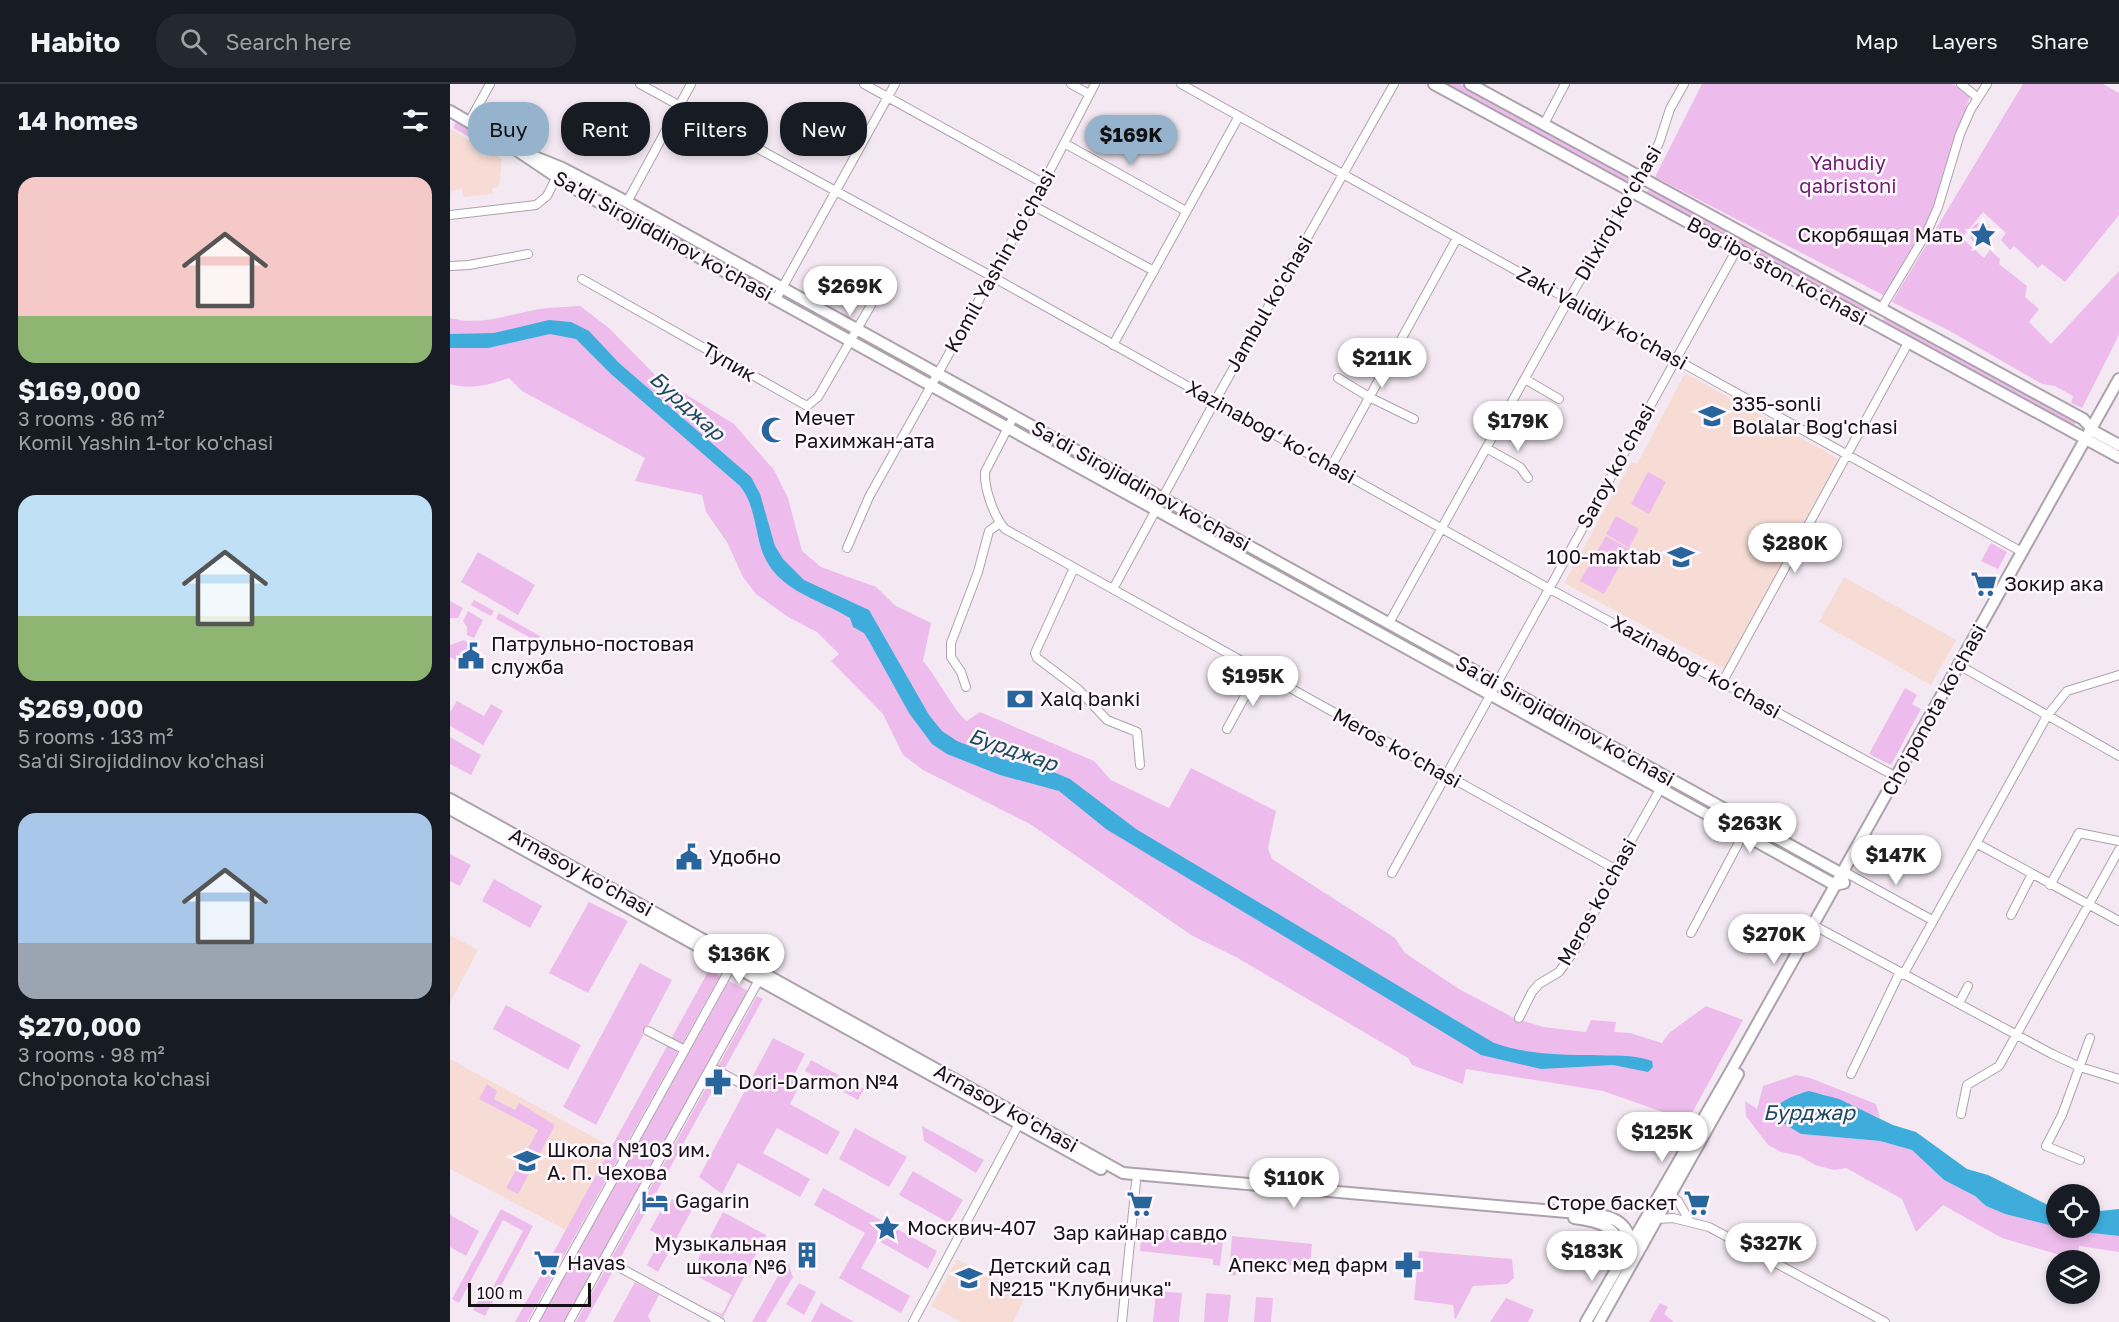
<!DOCTYPE html>
<html lang="en">
<head>
<meta charset="utf-8">
<style>
	body { margin:0; font-family:"Golos Text",sans-serif; background:#242831; color:#f1f3f6; height:100vh; display:flex; flex-direction:column; font-size:22px; white-space:nowrap }
	* { box-sizing:border-box; margin:0 }
	p { font-size:20px; color:#9ea1a6 }
	.icon { flex:none; width:33px; height:33px; fill:none; stroke:currentColor; stroke-width:2; stroke-linecap:round; stroke-linejoin:round }
	.map { position:relative; flex:1; overflow:hidden }
	.sheet { display:flex; flex-direction:column; background:#171b24; width:450px }
	.sheet>* { flex:none }
	.guide { position:absolute; left:18px; top:18px; width:570px; height:54px; display:flex; gap:12px }
	.buttons { position:absolute; left:1596px; top:1100px; display:grid; gap:12px }
	.buttons a { display:grid; place-items:center; width:54px; height:54px; border-radius:50%; background:#171b24; box-shadow:0 3px 9px #0003; font-size:30px }
	.scale { position:absolute; left:18px; bottom:15px; width:123px; box-sizing:border-box; padding-left:6px; border:3px solid #151115; border-top:0; font-size:16px; line-height:21px; white-space:nowrap; color:#151115; -webkit-text-stroke:4px #fef7fe; paint-order:stroke }
	.price { position:absolute; translate:-50% -51px; padding:0 14px; border-radius:21px; background:#fff; color:#222; font-size:20px; line-height:39px; filter:drop-shadow(0 2px 3px #0008) }
	.price::after { content:''; position:absolute; left:50%; top:36px; width:18px; height:14px; margin-left:-9px; background:inherit; clip-path:polygon(0 0,100% 0,50% 100%) }
	.price.active { background:#96b3ce; color:#111 }
	ul { padding:0; list-style:none }
	li { display:grid; align-content:center; gap:12px; height:318px; padding:0 18px }
	li span { display:grid; place-items:center; height:186px; border-radius:18px; color:#555 }
	li>.icon { margin-inline-start:auto }
	span .icon { width:108px; height:108px; fill:#fffc; stroke-width:1 }
	li b { font-size:26px }
	h2 { display:flex; justify-content:space-between; align-items:center; height:72px; padding:0 18px; font-size:26px }
	.pill { padding:0 21px; border-radius:24px; background:#171b24; box-shadow:0 3px 9px #0003; font-size:21px; line-height:54px }
	.pill.active { background:#96b3ce; color:#111 }
	header { display:flex; align-items:center; gap:36px; box-sizing:border-box; height:84px; padding:0 30px; background:#171b24; border-bottom:2px solid #363941 }
	header strong { font-size:28px }
	nav { display:flex; gap:33px; margin-inline-start:auto; font-size:21px }
	.search { width:420px; height:54px; background:#242831; display:flex; align-items:center; gap:15px; box-sizing:border-box; padding:0 21px; border-radius:24px; color:#9ea1a6; font-size:22px }
	main { display:flex; flex:1; min-height:0 }
	.map>svg:first-child { display:block }
</style>
</head>
<body>
<header>
<strong>Habito</strong>
<div class="search"><svg class="icon" aria-label="search" viewBox="0 0 24 24"><circle cx="10" cy="10" r="6"/><path d="M15 15l6 6"/></svg>Search here</div>
<nav><a>Map</a><a>Layers</a><a>Share</a></nav>
</header>
<main>
<section class="sheet">
<h2>14 homes<svg class="icon" aria-label="filters" viewBox="0 0 24 24"><path d="M4 7h16M4 17h16"/><circle cx="9" cy="7" r="2"/><circle cx="15" cy="17" r="2"/></svg></h2>
<ul>
<li><span style="background:linear-gradient(#f6c9c9 75%,#8fb573 0)"><svg class="icon" aria-label="home" viewBox="0 0 24 24"><path d="M3 11l9-7 9 7M6 9v11h12V9"/></svg></span><div><b>$169,000</b><p>3 rooms · 86 m²</p><p>Komil Yashin 1-tor ko'chasi</p></div></li>
<li><span style="background:linear-gradient(#bfe0f5 65%,#8fb573 0)"><svg class="icon" aria-label="home" viewBox="0 0 24 24"><path d="M3 11l9-7 9 7M6 9v11h12V9"/></svg></span><div><b>$269,000</b><p>5 rooms · 133 m²</p><p>Sa'di Sirojiddinov ko'chasi</p></div></li>
<li><span style="background:linear-gradient(#a9c7e8 70%,#9aa5b1 0)"><svg class="icon" aria-label="home" viewBox="0 0 24 24"><path d="M3 11l9-7 9 7M6 9v11h12V9"/></svg></span><div><b>$270,000</b><p>3 rooms · 98 m²</p><p>Cho'ponota ko'chasi</p></div></li>
</ul>
</section>
<div class="map">
<svg width="1669" height="1238" viewBox="0 0 1669 1238">
	<rect width="100%" height="100%" fill="#f4e9f3"/>
	<path fill="#f6dcd5" d="M0,45l52,30 -3,27 -7,3 1,5 -30,3 -1,-8 -11,2 -1,7z
		M1235,289l154,86 -115,210 -160,-86 67,-121 6,2z
		M1394,493l112,63 -25,45 -112,-63z
		M0,851l28,15 -28,53z
		M0,975l162,88 -46,83 -116,-61z
		M507,1175l68,38 -12,25h-52l-30,-16z"/>
	<path fill="#edbcec" d="M994,0h16l168,92 1,5 -5,2z
		M1252,0h251l17,12 -33,102 -17,38 -35,60 -230,-119z
		M1573,0h80l16,9v122l-54,67 -23,-18 -4,4 -24,-22 -4,4 -9,-10 5,-7 -23,-21 -21,26 22,20 6,-8 10,9 -1,5 28,22 -2,11 14,12 -10,13 22,22 68,-73v64l-37,73 -11,-5 2,-7 -18,-10 -13,-2 -92,-53 -58,-29z
		M6,38l45,26 -3,5 -45,-25z
		M124,94l200,113 -1,3 -201,-113z
		M1201,105l218,117 2,8 -6,1 -217,-118 -1,-6z
		M1520 150a11 11 0 1 1 22 0a11 11 0 1 1-22 0Z
		M130,222l29,22 47,48 78,48 40,46 14,28 14,53 19,16 55,20 20,19 35,17 -8,38c12,13 35,56 44,60l13,-9 114,49 17,19 58,28 22,-40 85,43 -8,37 4,11 123,79 10,15 54,36 55,29 29,9 43,5 5,-12 25,2 -2,10 16,1 32,10 7,-10 37,-27 37,14 -57,104 -9,-7 -74,-26 -137,-22 -3,15 -51,-19 -4,-7 -172,-101 -45,-22 -161,-111 -107,-54 -20,-15 -20,-41 -52,-53 8,-7 -22,-22 -29,-15 -32,-23 -13,-17 -16,-35 -21,-30 -4,-17 -67,-14 10,-23 -123,-67 -13,-13c-20,7 -39,12 -59,6v-66c33,9 64,-6 97,-10 10,-1 22,-1 33,-2z
		M1437,233l190,103 -4,7 -189,-103 -1,-4z
		M410,254l66,36 -2,3 -66,-36z
		M572,344l132,73 -2,3 -132,-73z
		M1198,388l18,10 -17,32 -18,-10z
		M723,426l313,172 -2,4 -313,-173z
		M1166,432l23,13 -10,19 -23,-14z
		M1156,452l23,13 -25,45 -24,-13z
		M1541,459l16,9 -9,17 -17,-8z
		M28,468l57,33 -17,30 -57,-33z
		M24,516l20,11 -3,5 -20,-11z
		M0,517l13,7 -5,10h-8z
		M18,527l15,9 -9,18 -7,-3v-8l-4,-6z
		M49,529l41,23 -2,6 -42,-23z
		M14,556l6,4 -10,18 -10,-5v-12z
		M1455,604l12,7 -5,9 9,5 -30,56 -22,-11z
		M1055,610l152,83 -2,4 -151,-84z
		M7,617l27,15 7,-12 12,7 -20,34 -33,-19v-14z
		M0,653l31,18 -10,20 -21,-11z
		M1222,702l70,40 -2,3 -69,-40z
		M1304,747l71,39 -2,4 -71,-39z
		M0,770l21,11 -11,21 -10,-5z
		M44,795l48,27 -12,22 -48,-27z
		M139,818l39,19 -40,72 -39,-20z
		M190,879l32,17 -76,145 -33,-18z
		M259,886l11,6 -193,346h-12z
		M279,897l19,10 -184,331h-25z
		M307,912l6,3 -178,323h-9z
		M56,921l75,40 -13,25 -75,-41z
		M323,954l32,16 -12,23 6,10 -9,17 50,28 -13,23 -50,-27 -14,25 47,26 -10,18 -62,-34 -16,31 -23,-17z
		M361,976l53,29 -6,11 -53,-29z
		M1346,991l14,3 66,26 4,14 -57,-24 -24,-1 -24,14 4,8 22,19 79,7 32,9 32,30 31,16 11,10 19,8 68,17 46,5v16l-40,-6 -2,14 -75,-22 -59,-33 -27,27 -14,-33 -56,-31 -12,2 -19,-5 -15,-9 -19,-4 -13,-7 -22,-29 -1,-15 12,8 6,-23z
		M37,1000l10,7 -3,8 21,11 4,-7 36,22 -37,69 -12,-6 32,-58 -59,-31z
		M472,1042l62,34 -8,13 -52,-32z
		M405,1044l52,29 -18,30 -50,-28z
		M463,1087l50,29 -14,23 -50,-28z
		M373,1104l114,63 -9,18 -51,-29 -16,28 49,28 -9,17 -62,-35 26,-45 -51,-28z
		M241,1114l21,11 -2,5 -16,-8 -36,66 -11,-7 15,-28 -12,-7 10,-18 5,2 7,-15 15,8z
		M51,1125l32,17 -48,90 -12,-6 7,-13 6,3 37,-69 -20,-11 -44,83 -7,-4z
		M273,1128l43,23 -43,82 -16,-9 15,6 10,-19 -41,-22z
		M0,1131l29,16 -13,25 -16,-9z
		M692,1144l82,6 -4,32 -7,-1v-6l-73,-8z
		M782,1152l80,8 -2,23 -73,-7 -1,15h-7z
		M969,1167l93,8 2,19 -7,6 -34,2 -18,34 -2,-15 -39,-5z
		M337,1176l6,17 -27,45h-14z
		M185,1198l24,13 -11,21 3,6h-38z
		M349,1199l17,9 -12,23 -18,-11z
		M706,1207l26,2 -3,29h-26z
		M756,1209l25,2 -3,27h-24z
		M806,1213l17,1 -2,24h-17z
		M1056,1214l28,12 -6,12h-38z
		M371,1219l33,19h-43z
		M1210,1219l8,4 -4,7 10,8h-25z"/>
	<path fill="#3faddc" d="M99,236l22,2 18,9 30,32 132,114 9,17 15,52 8,13 21,21 65,30 60,105 13,16 15,10 43,17 51,13 19,8 66,50 358,214c31,11 65,12 98,12 20,1 41,-1 60,6l1,6 -5,5 -35,-7 -72,4 -60,-14 -375,-226 -47,-38 -59,-16 -53,-21 -15,-10 -23,-31 -40,-72 -5,-8 -11,-6 -3,-9c-34,-21 -75,-27 -89,-70 -6,-20 -7,-45 -21,-62l-129,-112 -35,-35 -26,-5 -62,14h-38v-14l44,-1z
		M1359,1007l30,8 54,26 23,7 51,37 21,6 68,34v18h34v-15l29,-3v27l-46,-5 -68,-17 -19,-8 -11,-10 -31,-16 -32,-30 -32,-9 -79,-7 -18,-11 -10,-12c4,-9 26,-18 36,-20z"/>
	<g fill="none" stroke-linecap="round" stroke-linejoin="round">
		<g stroke="#aca2ac" stroke-width="10">
			<path id="street" d="M190,0l351,192 557,312 354,192
				M414,0l179,99
				M621,0l18,10
				M731,0l841,468
				M1511,0l17,14
				M19,38l21,-38
				M1094,40l21,-40
				M614,59l122,68
				M177,118l64,-118
				M582,121l122,66
				M0,131l86,-10 11,-9 11,-22
				M0,182l19,-1 59,-11
				M132,195l225,127 11,-9 53,-92
				M326,215l119,-215
				M1431,225l46,-77 11,-25 22,-73 11,-25 16,-25
				M663,261l126,-229
				M888,294l31,19 45,22
				M1075,295l34,20
				M564,332l-29,56c-1,16 9,45 20,57l610,340
				M1038,365l32,18 8,11
				M882,381l125,-227
				M397,464l22,-51 163,-292 63,-121
				M624,484l-39,85 2,5 41,31 29,31 30,12 3,33
				M663,505l102,-188 179,-317
				M939,539l180,-324 72,-122 18,-34 11,-34 14,-25
				M1514,584l155,88
				M1273,597l185,-338
				M516,603l-5,-15 -10,-15v-14l27,-71 11,-41 11,-8
				M777,645l31,-57
				M1526,759l143,78
				M1393,787l89,49
				M942,789l345,-624
				M1600,801l29,-52 40,8
				M1561,831l21,-41
				M1363,841l239,129 28,13 39,12
				M1241,849l54,-102
				M1453,891l144,-259 20,-25 52,-16
				M1509,919l9,-17
				M1069,934l13,-26 7,-8 20,-12 20,-28 36,-75 52,-92
				M198,947l37,19
				M261,983l31,17
				M1401,990l48,-100
				M1511,1030l6,-29 32,-19 120,-216
				M1630,1076l-34,-14 16,-31 28,-77
				M1220,1110l8,7 11,19
				M1207,1135l16,-1 36,9 176,95
				M154,1175l116,63
				M84,1238l198,-357
				M119,1238l190,-342
				M463,1238l108,-202
				M672,1238l14,-140"/>
		</g>
		<g stroke="#aca2ac" stroke-width="14">
			<path id="secondary" d="M984,0l685,373
				M1020,0l613,335 12,13 24,13
				M0,27l65,38 55,37 1265,699 9,-2 -2,-9 -1215,-672 -65,-34 -47,-19
				M0,715l673,374 477,42c27,5 32,20 33,46
				M0,725l651,360
				M1124,1134c26,3 45,9 49,37
				M1136,1238l145,-251 388,-692
				M1149,1238l139,-248"/>
		</g>
		<use href="#street" stroke="#fff" stroke-width="8"/>
		<use href="#secondary" stroke="#fff" stroke-width="10"/>
	</g>
	<defs>
		<g id="sight-bare" transform="scale(2.07)"><path d="M0-6L1.8-2.2L6-1.7L2.9 1.2L3.7 5.4L0 3.3L-3.7 5.4L-2.9 1.2L-6-1.7L-1.8-2.2Z" fill="#27659c" stroke="#fef7fe" stroke-width="2.5" paint-order="stroke"/></g>
		<g id="school-bare" transform="scale(2.07)"><path d="M0-5L7-2L0 1L-7-2ZM-4 1L0 2.5L4 1V4Q0 6-4 4Z" fill="#27659c" stroke="#fef7fe" stroke-width="2.5" paint-order="stroke"/></g>
		<g id="mosque-bare" transform="scale(2.07)"><path d="M3.5-4.9A6 6 0 1 0 3.5 4.9A5 5 0 1 1 3.5-4.9Z" fill="#27659c" stroke="#fef7fe" stroke-width="2.5" paint-order="stroke"/></g>
		<g id="supermarket-bare" transform="scale(2.07)"><path d="M-6-5.5h2.5l.6 2H6L4.5 2H-2.5L-4.4-4H-6ZM-1.5 3.2a1.3 1.3 0 1 0 .1 0ZM3 3.2a1.3 1.3 0 1 0 .1 0Z" fill="#27659c" stroke="#fef7fe" stroke-width="2.5" paint-order="stroke"/></g>
		<g id="civic-bare" transform="scale(2.07)"><path d="M-.6-6.5H3V-4.5H.6V-3L4-1V1h2V6H-6V1h2V-1L-.6-3ZM-1.2 2.5V6h2.4V2.5Z" fill="#27659c" stroke="#fef7fe" stroke-width="2.5" paint-order="stroke"/></g>
		<g id="bank-bare" transform="scale(2.07)"><path d="M-6-4H6V4H-6ZM0-2.3a2.3 2.3 0 1 0 0 4.6a2.3 2.3 0 1 0 0-4.6Z" fill="#27659c" stroke="#fef7fe" stroke-width="2.5" paint-order="stroke"/></g>
		<g id="pharmacy-bare" transform="scale(2.07)"><path d="M-2-6h4v4h4v4h-4v4h-4v-4h-4v-4h4Z" fill="#27659c" stroke="#fef7fe" stroke-width="2.5" paint-order="stroke"/></g>
		<g id="hotel-bare" transform="scale(2.07)"><path d="M-6-4.5h1.5V1H6V5H4.5V3h-9V5H-6ZM-4 0a1.8 1.8 0 1 1 3.6 0ZM.5 0V-2.5h3Q6-2.5 6 0Z" fill="#27659c" stroke="#fef7fe" stroke-width="2.5" paint-order="stroke"/></g>
		<g id="building-bare" transform="scale(2.07)"><path d="M-4-6H4V6H1V3H-1V6H-4ZM-2.5-4.3h1.7v1.8h-1.7ZM.8-4.3h1.7v1.8H.8ZM-2.5-1h1.7V.8h-1.7ZM.8-1h1.7V.8H.8Z" fill="#27659c" stroke="#fef7fe" stroke-width="2.5" paint-order="stroke"/></g>
	</defs>
	<g fill-rule="evenodd">
		<use href="#sight-bare" x="1533" y="151"/>
		<use href="#school-bare" x="1262" y="332"/>
		<use href="#mosque-bare" x="324" y="346"/>
		<use href="#school-bare" x="1231" y="473"/>
		<use href="#supermarket-bare" x="1534" y="500"/>
		<use href="#civic-bare" x="21" y="572"/>
		<use href="#bank-bare" x="570" y="615"/>
		<use href="#civic-bare" x="239" y="773"/>
		<use href="#pharmacy-bare" x="268" y="998"/>
		<use href="#school-bare" x="77" y="1077"/>
		<use href="#hotel-bare" x="205" y="1117"/>
		<use href="#supermarket-bare" x="1247" y="1119"/>
		<use href="#supermarket-bare" x="690" y="1120"/>
		<use href="#sight-bare" x="437" y="1144"/>
		<use href="#building-bare" x="357" y="1171"/>
		<use href="#supermarket-bare" x="97" y="1179"/>
		<use href="#pharmacy-bare" x="958" y="1181"/>
		<use href="#school-bare" x="519" y="1194"/>
	</g>
	<g text-anchor="middle" stroke-width="5" stroke-linejoin="round" paint-order="stroke">
		<g font-size="20" fill="#6e1e6f" stroke="#fef7fe">
			<text x="1398" y="86">Yahudiy<tspan x="1398" dy="23">qabristoni</tspan></text>
		</g>
		<g font-size="20" fill="#151115" stroke="#fef7fe">
			<text transform="translate(1168 129) rotate(-60)" y="7">Dilxiroj ko‘chasi</text>
			<text transform="translate(213 152) rotate(29)" y="7">Sa'di Sirojiddinov ko'chasi</text>
			<text transform="translate(550 177) rotate(-61)" y="7">Komil Yashin koʻchasi</text>
			<text transform="translate(1327 187) rotate(29)" y="7">Bogʻiboʻston koʻchasi</text>
			<text transform="translate(819 220) rotate(-60)" y="7">Jambul ko'chasi</text>
			<text transform="translate(1152 234) rotate(29)" y="7">Zaki Validiy ko'chasi</text>
			<text transform="translate(279 278) rotate(30)" y="7">Тупик</text>
			<text transform="translate(821 348) rotate(29)" y="7">Xazinabog‘ ko‘chasi</text>
			<text transform="translate(1166 382) rotate(-61)" y="7">Saroy ko‘chasi</text>
			<text transform="translate(691 402) rotate(29)" y="7">Sa'di Sirojiddinov ko'chasi</text>
			<text transform="translate(1246 583) rotate(29)" y="7">Xazinabog‘ ko‘chasi</text>
			<text transform="translate(1484 626) rotate(-61)" y="7">Cho'ponota ko'chasi</text>
			<text transform="translate(1115 637) rotate(29)" y="7">Sa'di Sirojiddinov ko'chasi</text>
			<text transform="translate(947 664) rotate(29)" y="7">Meros ko‘chasi</text>
			<text transform="translate(131 788) rotate(29)" y="7">Arnasoy ko'chasi</text>
			<text transform="translate(1147 818) rotate(-61)" y="7">Meros ko'chasi</text>
			<text transform="translate(556 1024) rotate(29)" y="7">Arnasoy ko'chasi</text>
		</g>
		<g font-size="20" fill="#151115" stroke="#fef7fe" text-anchor="start">
			<text x="1513" y="158" text-anchor="end">Скорбящая Мать</text>
			<text x="1282" y="327">335-sonli<tspan x="1282" dy="23">Bolalar Bog'chasi</tspan></text>
			<text x="344" y="341">Мечет<tspan x="344" dy="23">Рахимжан-ата</tspan></text>
			<text x="1211" y="480" text-anchor="end">100-maktab</text>
			<text x="1554" y="507">Зокир ака</text>
			<text x="41" y="567">Патрульно-постовая<tspan x="41" dy="23">служба</tspan></text>
			<text x="590" y="622">Xalq banki</text>
			<text x="259" y="780">Удобно</text>
			<text x="288" y="1005">Dori-Darmon №4</text>
			<text x="97" y="1073">Школа №103 им.<tspan x="97" dy="23">А. П. Чехова</tspan></text>
			<text x="225" y="1124">Gagarin</text>
			<text x="1227" y="1126" text-anchor="end">Сторе баскет</text>
			<text x="457" y="1151">Москвич-407</text>
			<text x="690" y="1156" text-anchor="middle">Зар кайнар савдо</text>
			<text x="337" y="1167" text-anchor="end">Mузыкальная<tspan x="337" dy="23">школа №6</tspan></text>
			<text x="117" y="1186">Havas</text>
			<text x="938" y="1188" text-anchor="end">Апекс мед фарм</text>
			<text x="539" y="1189">Детский сад<tspan x="539" dy="23">№215 "Клубничка"</tspan></text>
		</g>
		<g font-size="21" font-style="italic" fill="#1c495d" stroke="#fef7fe">
			<text transform="translate(237 322) rotate(42)" y="7">Бурджар</text>
			<text transform="translate(563 666) rotate(19)" y="7">Бурджар</text>
			<text x="1359" y="1036">Бурджар</text>
		</g>
	</g>
</svg>
<div class="buttons">
<a><svg class="icon" aria-label="locate" viewBox="0 0 24 24"><circle cx="12" cy="12" r="6"/><path d="M12 2v4M12 18v4M2 12h4M18 12h4"/></svg></a>
<a><svg class="icon" aria-label="layers" viewBox="0 0 24 24"><path d="M12 4l9 5-9 5-9-5zM3 14l9 5 9-5"/></svg></a>
</div>
<div class="scale">100 m</div>
<b class="price active" style="left:681px;top:82px">$169K</b>
<b class="price" style="left:400px;top:233px">$269K</b>
<b class="price" style="left:932px;top:305px">$211K</b>
<b class="price" style="left:1068px;top:368px">$179K</b>
<b class="price" style="left:1345px;top:490px">$280K</b>
<b class="price" style="left:803px;top:623px">$195K</b>
<b class="price" style="left:1300px;top:770px">$263K</b>
<b class="price" style="left:1446px;top:802px">$147K</b>
<b class="price" style="left:1324px;top:881px">$270K</b>
<b class="price" style="left:289px;top:901px">$136K</b>
<b class="price" style="left:1212px;top:1079px">$125K</b>
<b class="price" style="left:844px;top:1125px">$110K</b>
<b class="price" style="left:1321px;top:1190px">$327K</b>
<b class="price" style="left:1142px;top:1198px">$183K</b>
<div class="guide">
<a class="pill active">Buy</a>
<a class="pill">Rent</a>
<a class="pill">Filters</a>
<a class="pill">New</a>
</div>
</div>
</main>
</body>
</html>
